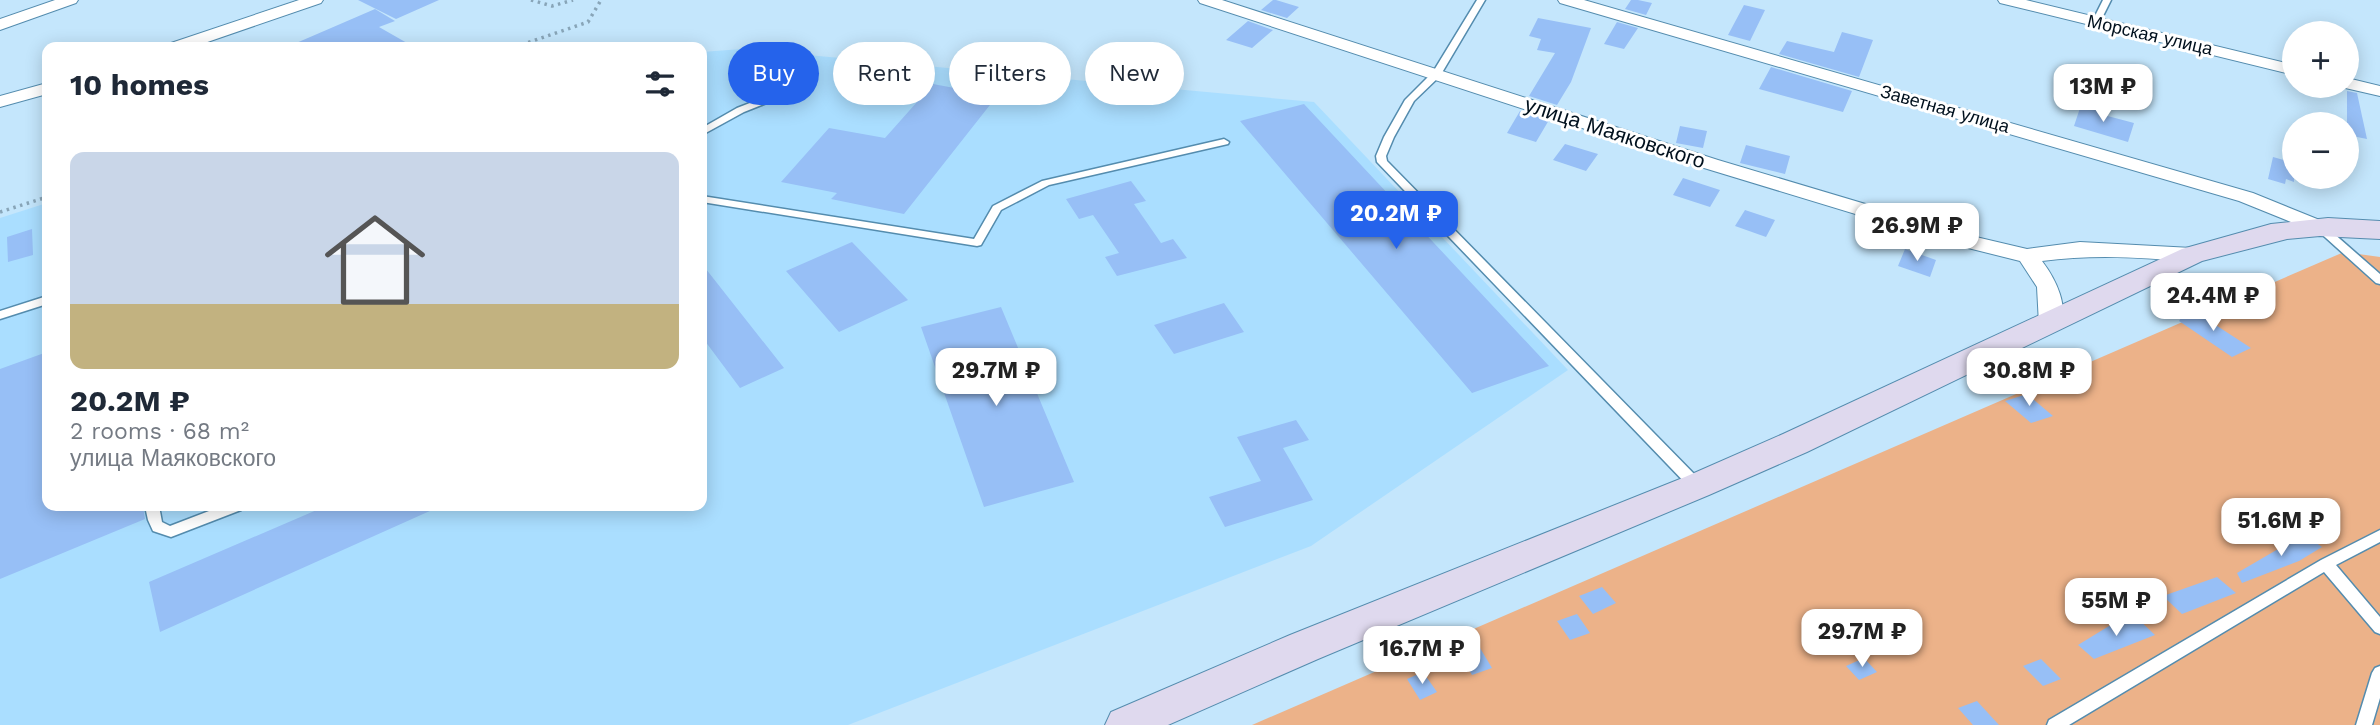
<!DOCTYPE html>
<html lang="en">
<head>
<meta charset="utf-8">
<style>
	body { margin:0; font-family:"Work Sans",sans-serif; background:#f6f6f7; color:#1f2937; height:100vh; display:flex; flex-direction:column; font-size:26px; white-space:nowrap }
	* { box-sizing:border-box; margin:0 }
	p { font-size:23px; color:#747a83 }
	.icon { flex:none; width:38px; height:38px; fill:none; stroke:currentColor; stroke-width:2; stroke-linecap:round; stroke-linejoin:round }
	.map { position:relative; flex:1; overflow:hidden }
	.side { position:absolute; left:42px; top:42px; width:665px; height:469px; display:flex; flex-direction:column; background:#fff; border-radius:14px; box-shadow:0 4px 18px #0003 }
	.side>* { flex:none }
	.top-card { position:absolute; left:728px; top:42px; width:665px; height:63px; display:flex; gap:14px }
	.fabs { position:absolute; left:2282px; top:21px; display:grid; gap:14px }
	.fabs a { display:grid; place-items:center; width:77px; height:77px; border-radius:50%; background:#fff; box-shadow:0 4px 18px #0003; font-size:35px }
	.price { position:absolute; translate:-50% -60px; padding:0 16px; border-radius:14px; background:#fff; color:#222; font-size:23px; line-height:46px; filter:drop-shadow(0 2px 4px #0008) }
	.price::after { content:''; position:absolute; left:50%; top:42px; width:21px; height:16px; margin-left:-10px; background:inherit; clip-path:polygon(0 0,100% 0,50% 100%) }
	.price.on { background:#2563eb; color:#fff }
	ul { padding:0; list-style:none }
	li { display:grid; align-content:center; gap:14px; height:371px; padding:0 28px }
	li+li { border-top:2px solid #e0e1e3 }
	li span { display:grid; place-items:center; height:217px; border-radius:14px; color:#555 }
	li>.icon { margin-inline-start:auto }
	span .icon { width:126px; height:126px; fill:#fffc; stroke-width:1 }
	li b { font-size:30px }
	h2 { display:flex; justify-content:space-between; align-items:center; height:84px; padding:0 28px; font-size:30px }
	.tag { padding:0 24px; border-radius:32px; background:#fff; box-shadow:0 4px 18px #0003; font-size:24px; line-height:63px }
	.tag.on { background:#2563eb; color:#fff }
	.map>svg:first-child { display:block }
</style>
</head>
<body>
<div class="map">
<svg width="2380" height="725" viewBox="0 0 2380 725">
	<rect width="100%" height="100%" fill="#c4e6fc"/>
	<path fill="#aadeff" d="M742,49l572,53 254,268 -257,176 -463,179h-848v-507l47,-15v303h655v-454z"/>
	<path fill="#ecb289" d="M2344,252l36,5v468h-1128z"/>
	<path fill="#97bff6" d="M358,0h81l-43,19z
		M1273,0h3l23,7 -12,11 -26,-8z
		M1631,0h7l14,3 -6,12 -21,-6z
		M1744,5l21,5 -15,31 -22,-6z
		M375,9l20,12 -16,6 35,20h-127z
		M1538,18l53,10 -20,54 -14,23 -28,-9 26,-43 -18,-3 4,-11 -12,-3z
		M1248,21l25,9 -21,18 -26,-8z
		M1617,22l21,6 -14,21 -20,-5z
		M1842,32l31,8 -14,37 -80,-23 8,-13 47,11z
		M1771,67l81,24 -9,21 -84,-23z
		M933,84l64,12 -93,118 -73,-15 6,-6 -56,-11 48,-54 56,10z
		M2347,91l10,2 10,46 -20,-4z
		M1304,104l245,262 -77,27 -232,-272z
		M2081,105l21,5 -2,4 34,9 -6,19 -54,-16z
		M1520,111l29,9 -13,22 -29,-9z
		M1680,126l27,5 -4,17 -27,-5z
		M1565,144l33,10 -12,17 -33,-11z
		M1746,145l44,11 -5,18 -45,-11z
		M2273,157l21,6v19l-8,-3 -1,5 -17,-5z
		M1683,178l37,12 -10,17 -37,-12z
		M1131,181l15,20 -12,3 27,39 12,-4 14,19 -70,18 -12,-19 14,-4 -26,-38 -14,4 -13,-20z
		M1745,210l30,10 -9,17 -31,-11z
		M32,229l1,26 -25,7 -1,-25z
		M852,242l56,58 -69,32 -53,-61z
		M1905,249l31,11 -6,17 -32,-11z
		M702,264l82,104 -44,20 -38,-51z
		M1224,303l20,29 -70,22 -20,-29z
		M1001,307l73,175 -90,25 -63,-180z
		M2188,307l63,41 -19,9 -53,-36z
		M47,352v154h96l2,13 -145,60v-210z
		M2027,394l26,22 -22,7 -26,-22z
		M1296,420l13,20 -26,8 30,52 -88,27 -16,-30 52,-16 -24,-44z
		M326,506h115l-281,126 -11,-50z
		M2304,534l18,13 -23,14 -57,22 -5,-10z
		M2217,577l19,16 -54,21 -19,-18z
		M1602,587l14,16 -23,11 -14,-18z
		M1577,614l13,19 -20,7 -13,-19z
		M2135,616l20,19 -61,24 -16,-14 31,-19z
		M1480,648l12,20 -20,7 -12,-20z
		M1864,658l13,14 -18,8 -13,-14z
		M2041,659l20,20 -18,7 -20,-20z
		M1423,672l14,20 -17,8 -13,-21z
		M1977,701l22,24h-26l-15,-17z"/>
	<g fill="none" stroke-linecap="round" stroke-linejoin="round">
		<g stroke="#548cae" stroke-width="3">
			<path id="lane" d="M1477,0h8l-45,76 -26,25 -20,36 -8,19 1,5 315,321 2,4 -2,4h-10l-315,-328 -1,-6 8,-19 21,-37 28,-28z
				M2103,0h8l-12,24h-6l-1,-2z
				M812,79l3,1v4l-71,28 -42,23v-7l35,-20z
				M1224,139l5,3 -1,2 -179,41 -48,25 -20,35 -4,1 -275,-44v-6l272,43 19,-33 49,-25z
				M2320,224l4,1 56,49v10l-4,-1 -60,-54 -1,-2 1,-2z
				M47,296v8l-47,15v-8z
				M145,506h14l3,16 8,4 52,-20h21l-2,4 -70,27 -18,-6 -5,-11z
				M2380,530v12l-44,23 44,52v17l-5,-2 -51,-60 -255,153h-22l2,-5 272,-160z
				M2380,666v32l-8,27h-16l16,-52 3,-5z"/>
		</g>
		<g stroke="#548cae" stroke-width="2">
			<path id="street" d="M55,0h23l-2,3 -76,27v-11z
				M299,0h24l-2,3 -128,44h-25l3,-4z
				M1198,0h24l496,160 258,77 51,12 53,-7 112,6 7,2 3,5 -3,5 -7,2c-51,-5 -99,-8 -150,-1 13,17 29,47 16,68l-8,2 -8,-2 -3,-5 -2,-37 -17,-26 -56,-14 -260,-79 -504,-165z
				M1558,0h26l669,193 74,30 3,4 -3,4h-14l-74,-30 -679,-198z
				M1998,0h28l268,65v10l-294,-72z
				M2347,78l33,8v10l-39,-9 6,-1z
				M47,83v11l-47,13v-11z"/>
		</g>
		<g stroke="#548cae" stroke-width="2">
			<path id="secondary" d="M2328,218l52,3v18l-60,-3 -33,3 -85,22 -395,191 -98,43 -391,164 -150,66h-63l6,-13 179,-77 395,-158 98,-43 399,-185 89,-25z"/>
		</g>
		<path stroke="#88a5b8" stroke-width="3.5" stroke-dasharray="2.5 4.5" stroke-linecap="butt" d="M531,0l21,6 21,-6
			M515,47l73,-25 13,-22
			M0,212l47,-15"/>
		<use href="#lane" fill="#fff" fill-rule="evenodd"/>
		<use href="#street" fill="#fff" fill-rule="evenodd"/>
		<use href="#secondary" fill="#dfd9ee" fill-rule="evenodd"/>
	</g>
	<g text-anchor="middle" stroke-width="6" stroke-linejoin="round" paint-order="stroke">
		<g font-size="18" fill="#00101d" stroke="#fff">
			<text transform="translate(2150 35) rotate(13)" y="6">Морская улица</text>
			<text transform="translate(1945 109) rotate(16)" y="6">Заветная улица</text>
		</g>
		<g font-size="21" fill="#00101d" stroke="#fff">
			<text transform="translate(1615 133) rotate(18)" y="7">улица Маяковского</text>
		</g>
	</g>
</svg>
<div class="fabs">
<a>+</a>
<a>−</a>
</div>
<b class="price" style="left:2103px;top:124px">13M ₽</b>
<b class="price on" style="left:1396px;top:251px">20.2M ₽</b>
<b class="price" style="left:1917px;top:263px">26.9M ₽</b>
<b class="price" style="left:2213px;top:333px">24.4M ₽</b>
<b class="price" style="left:996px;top:408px">29.7M ₽</b>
<b class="price" style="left:2029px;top:408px">30.8M ₽</b>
<b class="price" style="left:2281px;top:558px">51.6M ₽</b>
<b class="price" style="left:2116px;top:638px">55M ₽</b>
<b class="price" style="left:1862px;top:669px">29.7M ₽</b>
<b class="price" style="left:1422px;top:686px">16.7M ₽</b>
<div class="top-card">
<a class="tag on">Buy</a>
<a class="tag">Rent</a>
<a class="tag">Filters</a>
<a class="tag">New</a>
</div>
<section class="side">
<h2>10 homes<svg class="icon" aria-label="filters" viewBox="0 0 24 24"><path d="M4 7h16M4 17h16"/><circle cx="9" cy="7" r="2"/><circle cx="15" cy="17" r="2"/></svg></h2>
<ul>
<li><span style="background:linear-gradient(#c9d6e8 70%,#c2b280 0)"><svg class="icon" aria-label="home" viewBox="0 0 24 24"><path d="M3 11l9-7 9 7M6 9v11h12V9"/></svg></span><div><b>20.2M ₽</b><p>2 rooms · 68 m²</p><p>улица Маяковского</p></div></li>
</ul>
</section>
</div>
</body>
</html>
